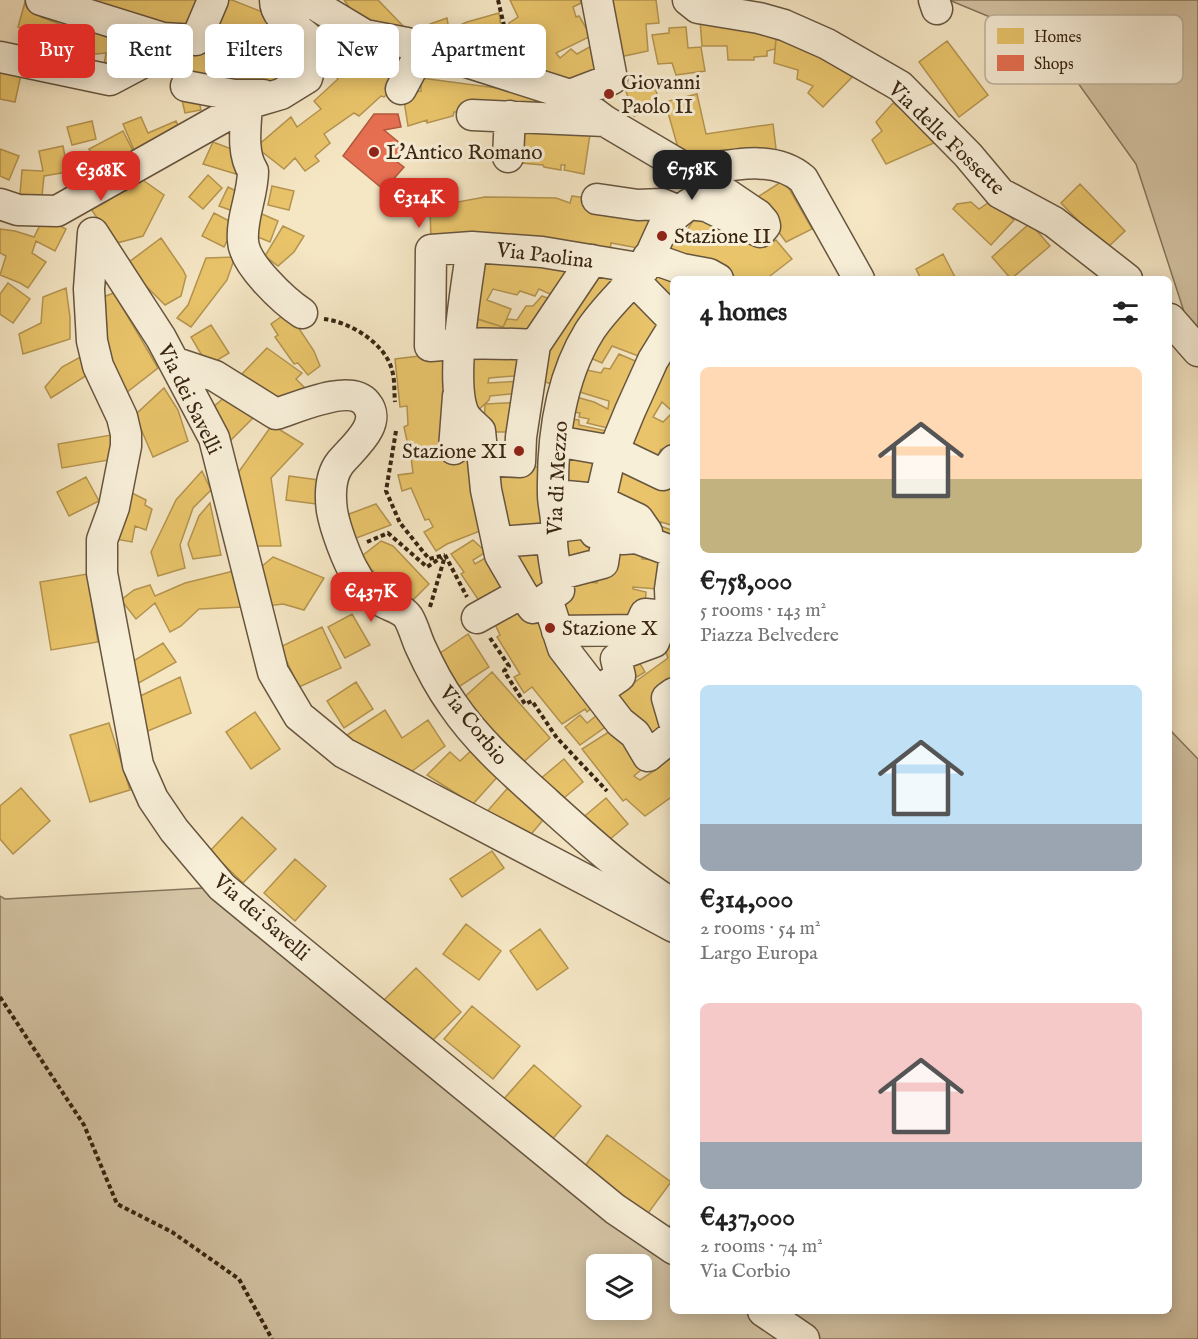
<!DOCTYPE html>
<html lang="en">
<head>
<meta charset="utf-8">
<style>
	body { margin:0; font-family:"IM FELL English",serif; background:#f6f6f6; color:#222; height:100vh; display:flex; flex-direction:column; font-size:22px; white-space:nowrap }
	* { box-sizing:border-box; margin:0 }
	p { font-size:20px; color:#767676 }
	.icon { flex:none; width:33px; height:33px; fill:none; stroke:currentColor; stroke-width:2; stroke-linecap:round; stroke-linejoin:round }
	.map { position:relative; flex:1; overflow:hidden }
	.panel { position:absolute; left:670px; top:276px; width:502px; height:1038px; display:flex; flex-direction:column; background:#fff; border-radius:9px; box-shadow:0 3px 15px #0003 }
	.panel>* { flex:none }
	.guide { position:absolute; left:18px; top:24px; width:562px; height:54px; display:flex; gap:12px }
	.tools { position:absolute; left:586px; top:1254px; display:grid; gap:12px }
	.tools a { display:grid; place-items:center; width:66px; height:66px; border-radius:9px; background:#fff; box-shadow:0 3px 15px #0003; font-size:30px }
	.price { position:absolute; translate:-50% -51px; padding:0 14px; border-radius:12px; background:#d93025; color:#fff; font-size:20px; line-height:39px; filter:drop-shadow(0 2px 3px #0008) }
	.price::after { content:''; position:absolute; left:50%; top:36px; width:18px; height:14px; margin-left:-9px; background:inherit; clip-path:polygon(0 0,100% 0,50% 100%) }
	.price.on { background:#222; color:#fff }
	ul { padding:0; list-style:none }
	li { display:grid; align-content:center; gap:12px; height:318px; padding:0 30px }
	li span { display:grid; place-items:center; height:186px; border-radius:9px; color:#555 }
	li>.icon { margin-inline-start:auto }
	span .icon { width:108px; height:108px; fill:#fffc; stroke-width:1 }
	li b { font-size:26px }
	h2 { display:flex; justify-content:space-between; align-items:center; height:72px; padding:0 30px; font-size:26px }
	.pill { padding:0 21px; border-radius:9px; background:#fff; box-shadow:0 3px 15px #0003; font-size:21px; line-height:54px }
	.pill.on { background:#d93025; color:#fff }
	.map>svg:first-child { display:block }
</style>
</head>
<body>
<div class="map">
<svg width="1198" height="1339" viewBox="0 0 1198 1339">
	<rect width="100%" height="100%" fill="#f5e6c4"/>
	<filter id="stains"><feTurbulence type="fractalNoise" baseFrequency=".00333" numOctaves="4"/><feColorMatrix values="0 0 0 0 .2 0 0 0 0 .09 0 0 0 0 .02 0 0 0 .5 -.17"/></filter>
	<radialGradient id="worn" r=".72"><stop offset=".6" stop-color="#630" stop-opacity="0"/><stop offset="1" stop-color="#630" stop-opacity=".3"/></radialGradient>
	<path fill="#d5c5a6" stroke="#86755c" stroke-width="1.5" fill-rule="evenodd" d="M949,0h249v335l-12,-17 -50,-154 -88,-123z
		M1170,730l28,29v580h-1198v-443l5,3 217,-12 443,356 8,-27 1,95h496zM597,1264h45v46h-45z"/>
	<path fill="#e9c46a" stroke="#b4944f" stroke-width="1.5" fill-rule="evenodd" d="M75,0h132l-13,34z
		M218,0h14l38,15 -14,37 -22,-4v-3l-9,-3 -1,2 -21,-5z
		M344,0h34l28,29 -49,-11z
		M510,0h70l1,3 -8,4 3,10 3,-1 12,20 -35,17 4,5 11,-9 6,5 16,-9 11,26 -35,15 -44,-18 -8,-11 -8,-34 9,-6z
		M606,0h50l3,23 -13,1 2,27 -33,7z
		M25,2l17,6 -1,9 52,20 6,-15 53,30 -49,19 3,-18 -21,2 -3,16 -63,-13 6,-28 -7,-3z
		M499,13l8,54 -73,-25 -4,-18 17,-6 2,12 18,-8z
		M322,19l23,11 8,17 5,-2 14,16 4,-13 37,11 -13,24 -16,14 -3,-1 -22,20 -5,-3 -30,21 6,9 -15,13 4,5 -14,10 -10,-13 -11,11 -28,-22 35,-30 6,10 24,-18 -7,-8 24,-22 -7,-9 2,-3 -21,-31z
		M700,20l49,4 27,15 -1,10 -8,2v5l-13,1v3h-26l-1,-14h-25z
		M686,27l2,21 13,-1 4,24 -29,4 -4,-12 -14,1 -6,-29 17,-2v-5z
		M776,39l59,17 22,16 -34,35 -15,-14 5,-7 -16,-7 1,-9 -24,-7z
		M947,41l41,54 -29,22 -40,-55z
		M167,44l71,13 49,-11 20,3 -21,33 -99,2 2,-9 -21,-5z
		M0,66l22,4 -7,32 -15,-3z
		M421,78l107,14 30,17 -104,3 -1,4 -26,7v-3l-19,6 -5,-32 18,-3z
		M653,80l8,28 -27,8 -10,-31z
		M197,93l4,17 -16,3 -4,-17z
		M697,94l9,40 67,-10 4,33 -95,5 -17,-60z
		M893,103l33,26 8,14 -48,21 -14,-24 10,-9 -6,-9z
		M141,117l7,16 28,-12 7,15 -46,21 -14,-33z
		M511,120l79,14 -6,40 -20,-4 1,-5h-4v5l-17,-3 -1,-2 -33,-3z
		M92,121l4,18 -24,6 -5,-18z
		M123,131l11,22 -34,18 -11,-22z
		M213,142l29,11 -6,21 -33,-10z
		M63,146l5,26 -24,4 -2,20 -22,-2 2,-24 21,1 -4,-20z
		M0,149l19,7 -10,24 -9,-4z
		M208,175l14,13 -19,21 -14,-12z
		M140,178l24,17 -21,41 -37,10 -2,-18 -13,-19z
		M784,180l28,49 -26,13 -11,-15 -25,-25z
		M1080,184l45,47 -19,18 -45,-46z
		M272,186l22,5 -5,19 -21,-5z
		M228,187l18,9 -5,18 -22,-8z
		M572,196l23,3 62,19 -14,31 -32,-6 -2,17 -178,-17 -1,-36 55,-10 71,1 14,5z
		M991,201l23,19 -23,25 -38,-36 4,-5 14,-2 8,7z
		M255,211l23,10 -8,21 -24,-10z
		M214,213l21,11 -11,23 -22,-11z
		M696,216l55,23 14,8 11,-7 16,19 -26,20h-44l-64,-22 6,-28 22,3z
		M44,217l22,12 -11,22 -19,-10 -4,12 14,9 -18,26 -8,-5 -20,-8 6,-19 -6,-3v-24l15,2 19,6z
		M1030,223l20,23 -39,33 -19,-22z
		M283,226l21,10 -10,16 -16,14 -13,-10z
		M161,238l22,32 3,6 -5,20 -16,9 -24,-24 -12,-19z
		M943,254l13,25h-35l-5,-10z
		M478,255l35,10 4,-5 62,13 -18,26 -22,-10 -4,7 -15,-5 -3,4 -24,-6 -6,11 24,9 -8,18 -36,-11z
		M235,257l-8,23 -36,47 -14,-9 11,-13 18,-47z
		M662,265l12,14v37l-29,-29z
		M592,266l30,13 -59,108 -29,-8z
		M8,283l22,16 -17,24 -13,-9v-20z
		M632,284l38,43 -21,33 -37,-14 -10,17 -21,-9z
		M66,288l4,29v22l-47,15 -4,-20 22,-11 2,-26z
		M114,293l44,75 -36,28 -23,-63 1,-35z
		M542,296l8,3 -10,36h-69l4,-17 28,9 4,-8 10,1 9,-14h7z
		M288,312l26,39 6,15 -12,9 -10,-12 -4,1 -19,-27 3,-2 -7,-11z
		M211,325l18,28 -21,13 -17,-29z
		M674,333v115l-4,5 -9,-4 -9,19 -35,-19zM662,402l11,10 -10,10 -10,-5z
		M267,348l35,25 -6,6 16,16 -28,10 -46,-27z
		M466,350l64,2 -3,23 -38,3 -1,5 33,-2 -2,12 -29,3 -1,4 -17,16z
		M452,352l-3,94 -40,4 -5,-23 4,-2 -1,-19 -7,1 -5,-48z
		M619,354l28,12 -27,65 -33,-8 2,-4 -10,-2 1,-4 -17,-2 6,-16 25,7 14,7 1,-8 -39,-12 7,-21 24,5 3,-5 6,1z
		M84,355l8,17 -41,26 -6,-11 17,-20z
		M164,388l14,22 10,31 -35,16 -18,-42z
		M232,391l27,21 -28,28 -19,-32z
		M522,402l-2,30h-36l1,-28z
		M561,418l18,2v5l37,8 -5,15 -52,-10z
		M272,425l31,19 -32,34 10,68h-28l-20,-66z
		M111,435l4,24 -53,9 -4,-24z
		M557,444l51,10 -19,42 -33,-4z
		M479,451l11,76 -43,17 -11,7 -12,-19 9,-5 -4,-8 -4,1 -14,-32 -9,3 -4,-16 15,-2 -2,-16z
		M623,458l51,27v41l-13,-4 -1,4 14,5v16l-68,-45z
		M489,463l63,5v64l-50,8z
		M202,471l9,19 -18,18 -13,37 5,23 -27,8 -7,-24 25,-52z
		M289,476l37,5 -2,24 -38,-5z
		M86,477l13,24 -30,15 -12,-24z
		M124,489l22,11 -1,5 7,4 -6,21 -11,-4 -3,16 -17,-3z
		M210,503l11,52 -28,4 -5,-15 11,-28z
		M376,504l15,21 -40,15 -10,-23z
		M557,534l44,8 -1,19 -42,3z
		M473,540l13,12 -13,8 2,4 19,-11 21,40 -31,15 -23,-34 3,-2 -13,-18z
		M381,541l12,5 36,38 -21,21 -40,-27 5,-7 -15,-12z
		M502,547h47l6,39 -28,12z
		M610,547h35l-3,12 26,1 -11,29 -24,-2v2l13,3 -1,16 -41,18 -38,4 -5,-51 36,4 2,-15z
		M273,557l51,21 -20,32 -21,-6 -16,2 -12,-34z
		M234,571l9,36 -44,2 -18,17 -11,6 -15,-29 -19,16 -15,-19 13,-10 16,-5 5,11 30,-13z
		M87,574l11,68 -47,8 -11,-68z
		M521,596l78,106 -12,10 -2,-3 -23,15 -30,-37 -8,6 -10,-16 6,-3 -23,-37 3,-2 -7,-15z
		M352,614l18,31 -25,13 -17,-31z
		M322,627l19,41 -42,19 -19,-40z
		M674,631l-2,95 -20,14 -42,-40 58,-42 -8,-23z
		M468,634l21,33 -35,23 -21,-32z
		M163,643l13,19 -39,22 -7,-21z
		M633,652l12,20 -13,8z
		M492,672l58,66 -32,29 -58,-66z
		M180,677l11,36 -48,20 -9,-34z
		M356,682l17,27 -29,19 -17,-27z
		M385,710l17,28 26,-18 17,26 -34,26 -70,-33z
		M602,711l9,12 -31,22 -15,-18 15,-12 7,8z
		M255,712l25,37 -29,20 -25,-37z
		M109,723l21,67 -40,12 -20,-67z
		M618,726l17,37 6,7 -7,6 6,4 20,-13 -3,-6 10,-7 3,4 4,-3v40l-29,21 -19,-17 -3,2 -41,-52z
		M474,748l26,26 -27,30 -46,-29 23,-23 10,9z
		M564,759l19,23 -25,21 -18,-24z
		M512,783l36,31 -20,24 -44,-23z
		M21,788l29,33 -37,33 -13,-15v-33z
		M606,798l22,26 -26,22 -22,-26z
		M242,817l34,32 -33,34 -33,-32z
		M492,851l12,17 -42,29 -12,-18z
		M295,859l31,27 -31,35 -31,-28z
		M466,924l35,27 -22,29 -36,-26z
		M540,929l28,39 -31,22 -27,-39z
		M416,968l45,44 -35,35 -44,-45z
		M472,1006l48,40 -27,33 -49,-40z
		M534,1065l47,41 -32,37 -47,-42z
		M607,1135l64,47 -28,38 -63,-47z"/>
	<path fill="#e76f51" stroke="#b2593e" stroke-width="1.5" d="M374,114h24l3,13 -17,3 22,18 -10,13 8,6 -20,23 -41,-34z"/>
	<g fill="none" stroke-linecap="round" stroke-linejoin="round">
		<g stroke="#67553e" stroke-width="33">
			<path id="minor" d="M41,0l122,38
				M293,0l22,5 50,30 42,8 163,52 35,26 110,65 43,29 6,7 1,4 -5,6 -54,-26 -17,-2 -24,19 -21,46 -102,-17 -70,-5
				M688,0l10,8 61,10 25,7 43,19 73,42 68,69 32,38 54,29 73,57
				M934,0l3,9
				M0,57l110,23 49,-26 4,-16 33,2 17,-40
				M186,86l48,9h29
				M401,89l22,-41
				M570,95l42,-16 -15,-79
				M247,104c-1,21 -6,49 6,67 0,24 -12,47 -10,70 1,23 41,60 59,72
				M472,115l133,6
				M508,157l2,-41
				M688,172c38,-5 83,-20 115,7l56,100
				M597,199l41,6 24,-1 17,7
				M0,204l18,6 39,1 190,-107 34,-10 26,-16c2,-8 7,-20 7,-28 -2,-21 -39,-24 -39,-50
				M648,257l34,12 27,5 9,5
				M619,265l55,56
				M1170,319l28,32
				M535,345c-36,-2 -70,-3 -105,1l1,-96 41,-3c-5,38 -23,135 -8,167 3,6 11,12 16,17l6,59 14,65 22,38 11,15 26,-18c-2,-16 -7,-34 -7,-50 0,-5 4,-9 4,-13 1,-10 -3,-22 -3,-32 -1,-54 7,-116 36,-163 12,-19 29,-35 44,-52
				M176,363l39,13 61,38c20,-6 74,-31 90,-11 18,21 -15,46 -26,60 -10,13 -10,33 -8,48 3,17 15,50 24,64 4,9 13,17 21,23 9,8 24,9 31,19 5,8 8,20 12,29 9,20 20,41 33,59 25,37 61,68 94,98 40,36 80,73 127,102
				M556,441l57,10 50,24 11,-15
				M454,449l4,-53
				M483,460l37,2 1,-25 14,-92 57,-85
				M553,495c16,2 32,1 47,6l9,-39 21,-51 23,-51 21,-34
				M600,501l38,18 9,13 -2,9
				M556,527l32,-4 7,10 12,3
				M498,542l54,-4
				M557,575l46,-12 4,-27 16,3 13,-1 38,14
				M547,599l16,49 57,74 15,12 13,22 26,-21
				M477,618l45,-25
				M557,631l81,-1 7,-16 10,1
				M597,692l23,-16 -4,-17 8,-6 30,-11 10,-25 7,-3 -1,-25 4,-28
				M674,693l-7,5 7,24
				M674,927l-84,-45 -246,-129 -45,-37 -26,-44 -59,-234 -53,-100 -68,-105 -4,56 3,52 6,25 24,51 4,17v12l-12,61 -12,33v33l36,192 15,34 21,31 48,57 393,322 59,40
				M763,1311l41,28"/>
		</g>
		<path stroke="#382511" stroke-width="4" stroke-dasharray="4.5 3" stroke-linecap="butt" d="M498,0l12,51
			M324,319c26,3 61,24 68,51 3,10 2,22 3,32
			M396,431l-10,60 14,32 29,36 16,-4
			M367,542l21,-9 39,34 15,-10
			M445,555l22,42
			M430,607l15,-51
			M490,638l19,28 -5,5 21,33 7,-3 25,37 50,53
			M673,795l1,2
			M0,997l84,128 33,79 55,28 67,47 33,60"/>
		<use href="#minor" stroke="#f8efd9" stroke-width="30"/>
	</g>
	<g fill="#8f2418" stroke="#f8efd9" stroke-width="2">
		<circle cx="609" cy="94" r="6"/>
		<circle cx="374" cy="152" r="6"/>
		<circle cx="662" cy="236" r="6"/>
		<circle cx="519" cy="451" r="6"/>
		<circle cx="550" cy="628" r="6"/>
	</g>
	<g text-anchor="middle" stroke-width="6" stroke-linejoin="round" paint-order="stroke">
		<g font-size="21" fill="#382511" stroke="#f8efd9" text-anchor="start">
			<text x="621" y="89">Giovanni<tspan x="621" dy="24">Paolo II</tspan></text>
			<text x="386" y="159">L'Antico Romano</text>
			<text x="674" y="243">Stazione II</text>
			<text x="507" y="458" text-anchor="end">Stazione XI</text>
			<text x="562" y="635">Stazione X</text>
		</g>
		<g font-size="21" fill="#382511" stroke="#f8efd9">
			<text transform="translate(947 138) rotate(44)" y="7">Via delle Fossette</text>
			<text transform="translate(545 255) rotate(7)" y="7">Via Paolina</text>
			<text transform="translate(190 399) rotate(64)" y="7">Via dei Savelli</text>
			<text transform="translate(557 478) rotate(-87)" y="7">Via di Mezzo</text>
			<text transform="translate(474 725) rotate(51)" y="7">Via Corbio</text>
			<text transform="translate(262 917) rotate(41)" y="7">Via dei Savelli</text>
		</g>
	</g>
	<rect x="985" y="15" width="198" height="69" rx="9" fill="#f8efd9" stroke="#beb29d" stroke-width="1.5"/>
	<rect x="997" y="28" width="27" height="16" fill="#e9c46a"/>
	<rect x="997" y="55" width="27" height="16" fill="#e76f51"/>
	<g font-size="16" fill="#382511">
		<text x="1034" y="42">Homes</text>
		<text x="1034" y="69">Shops</text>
	</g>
	<rect width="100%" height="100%" filter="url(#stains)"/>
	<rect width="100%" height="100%" fill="url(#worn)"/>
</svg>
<div class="tools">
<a><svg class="icon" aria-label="layers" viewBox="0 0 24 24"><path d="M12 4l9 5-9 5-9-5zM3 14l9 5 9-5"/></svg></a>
</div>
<b class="price on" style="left:692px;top:201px">€758K</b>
<b class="price" style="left:101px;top:202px">€368K</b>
<b class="price" style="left:419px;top:229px">€314K</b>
<b class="price" style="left:371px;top:623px">€437K</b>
<div class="guide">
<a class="pill on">Buy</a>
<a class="pill">Rent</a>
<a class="pill">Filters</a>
<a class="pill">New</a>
<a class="pill">Apartment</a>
</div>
<section class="panel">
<h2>4 homes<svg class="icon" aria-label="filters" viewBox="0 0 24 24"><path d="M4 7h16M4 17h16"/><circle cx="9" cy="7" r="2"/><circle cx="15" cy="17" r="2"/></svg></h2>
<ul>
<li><span style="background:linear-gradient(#ffd9b3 60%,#c2b280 0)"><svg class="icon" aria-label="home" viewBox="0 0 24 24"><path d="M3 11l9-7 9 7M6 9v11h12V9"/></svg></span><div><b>€758,000</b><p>5 rooms · 143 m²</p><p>Piazza Belvedere</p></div></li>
<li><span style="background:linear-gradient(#bfe0f5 75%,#9aa5b1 0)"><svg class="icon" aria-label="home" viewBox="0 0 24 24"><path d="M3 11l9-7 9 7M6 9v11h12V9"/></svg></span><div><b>€314,000</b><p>2 rooms · 54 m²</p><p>Largo Europa</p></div></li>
<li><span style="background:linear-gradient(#f6c9c9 75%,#9aa5b1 0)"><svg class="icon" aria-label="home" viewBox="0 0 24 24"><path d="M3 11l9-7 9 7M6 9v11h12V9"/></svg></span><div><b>€437,000</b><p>2 rooms · 74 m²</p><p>Via Corbio</p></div></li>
</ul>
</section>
</div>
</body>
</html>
